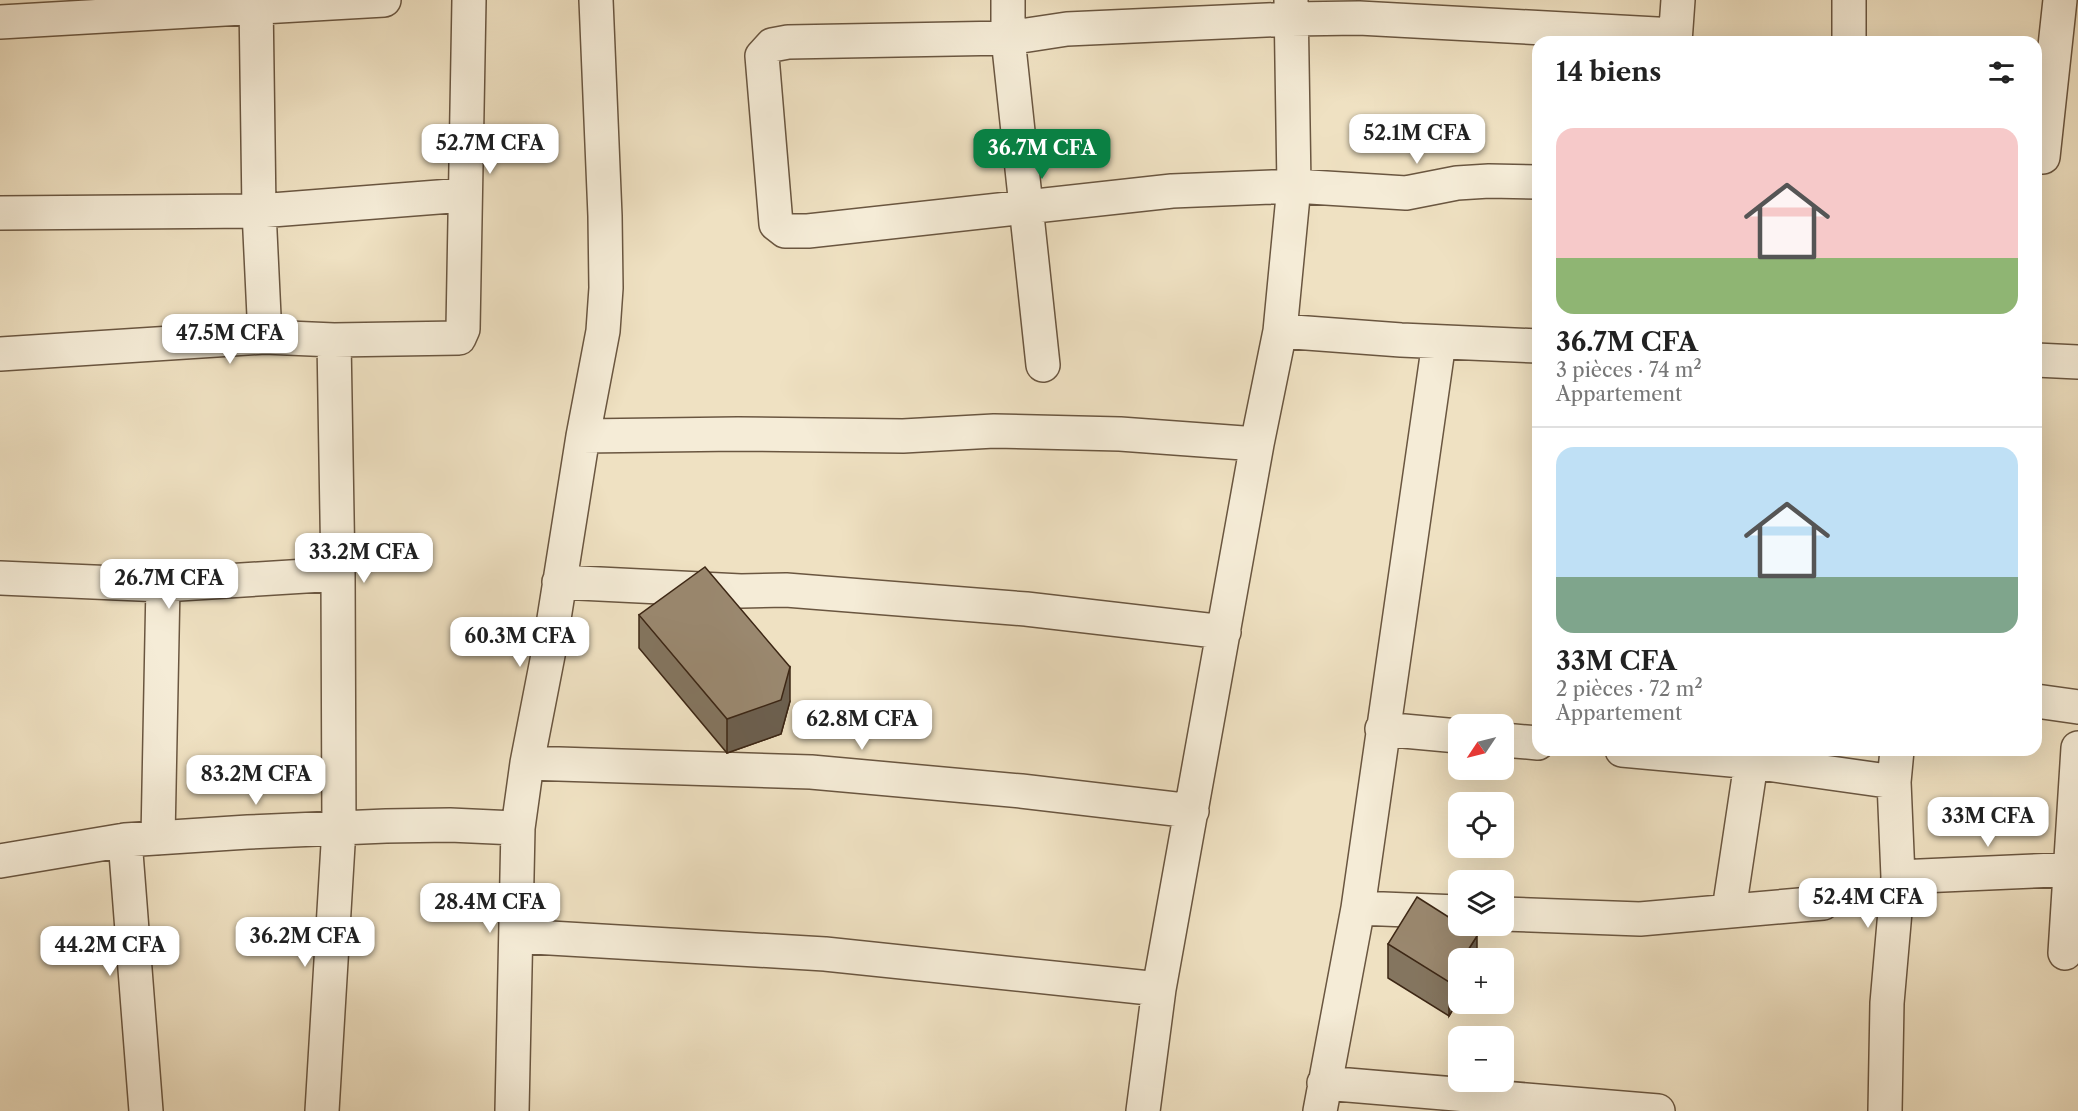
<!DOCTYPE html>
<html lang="fr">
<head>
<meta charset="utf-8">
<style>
	body { margin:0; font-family:"Libre Caslon Text",serif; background:#f2f2f2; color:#222; height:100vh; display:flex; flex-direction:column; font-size:22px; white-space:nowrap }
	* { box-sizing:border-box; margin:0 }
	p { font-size:20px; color:#767676 }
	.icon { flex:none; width:33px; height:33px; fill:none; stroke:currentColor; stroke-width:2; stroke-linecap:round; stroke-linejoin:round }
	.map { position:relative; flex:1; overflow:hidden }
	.drawer { position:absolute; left:1532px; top:36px; width:510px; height:720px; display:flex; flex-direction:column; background:#fff; border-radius:18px; box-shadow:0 6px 24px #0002 }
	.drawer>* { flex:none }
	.needle { width:39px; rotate:235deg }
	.controls { position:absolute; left:1448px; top:714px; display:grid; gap:12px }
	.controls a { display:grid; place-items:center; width:66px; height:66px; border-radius:12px; background:#fff; box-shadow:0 6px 24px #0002; font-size:30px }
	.price { position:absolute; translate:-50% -51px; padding:0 14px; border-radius:12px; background:#fff; color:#222; font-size:20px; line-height:39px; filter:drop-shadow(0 2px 3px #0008) }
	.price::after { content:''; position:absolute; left:50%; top:36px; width:18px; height:14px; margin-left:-9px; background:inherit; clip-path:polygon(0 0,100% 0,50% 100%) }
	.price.selected { background:#0b8043; color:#fff }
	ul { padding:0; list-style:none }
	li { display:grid; align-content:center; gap:12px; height:318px; padding:0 24px }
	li+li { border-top:2px solid #e0e0e0 }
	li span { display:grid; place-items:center; height:186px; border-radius:18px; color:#555 }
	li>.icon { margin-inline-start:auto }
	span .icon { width:108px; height:108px; fill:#fffc; stroke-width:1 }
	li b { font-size:26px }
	h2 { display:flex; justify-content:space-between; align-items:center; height:72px; padding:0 24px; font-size:26px }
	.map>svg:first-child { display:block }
</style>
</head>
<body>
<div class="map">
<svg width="2078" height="1111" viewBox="0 0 2078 1111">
	<rect width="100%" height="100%" fill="#efe1c2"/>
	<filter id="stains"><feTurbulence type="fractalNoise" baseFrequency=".00333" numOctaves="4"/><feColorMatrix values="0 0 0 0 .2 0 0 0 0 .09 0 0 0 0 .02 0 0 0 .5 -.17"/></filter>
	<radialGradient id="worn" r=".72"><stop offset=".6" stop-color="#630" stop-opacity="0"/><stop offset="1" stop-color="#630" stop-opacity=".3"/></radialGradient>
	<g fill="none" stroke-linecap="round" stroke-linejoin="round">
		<g stroke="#6a5640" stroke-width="36">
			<path id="street" d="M256,0l3,211 6,126
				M1008,0v38l35,327
				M1849,0v42
				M0,22l384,-22
				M1675,42l3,-42
				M2043,157l17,-157
				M1538,182l-49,-1 -32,2 -51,10 -112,-7 -122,5 -364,40h-23l-9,-7 -14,-168 10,-11 16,-3 220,-4 59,-9 224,-10 68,-1 316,17
				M0,213l259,-2 205,-16
				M1280,331l121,9 137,6
				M0,354l265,-17 69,3 125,-2 4,-9 6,-329
				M2036,360l42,2
				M583,436l155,-2 165,2 91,-5 126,3 137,10
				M0,578l163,7 175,-11
				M559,582l182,9 45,-1 240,19 198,23
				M2036,701l42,6
				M1382,729l76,7
				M1503,740l35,3
				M1622,750l131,12 141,20
				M527,763l284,9 210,19 171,20
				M158,838l5,-253
				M125,840l21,271
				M0,861l125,-21 123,-8 138,-6 64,-1 68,3
				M1898,877l180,-8
				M1358,908l100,4
				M1729,910l24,-160
				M1503,914l137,5 183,-16
				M516,936l309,18 334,35
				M2065,953l13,-205
				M1324,1083l334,28
				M322,1111l17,-283 -1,-254 -4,-234
				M512,1111l6,-283 9,-65 22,-113 34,-214 20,-105 3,-43 -1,-72 -9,-216
				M1143,1111l16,-122 98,-545 23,-113 14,-145 -3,-186
				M1320,1111l38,-203 81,-566
				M1885,1111l2,-108 11,-126 -4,-95 3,-32"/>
		</g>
		<use href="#street" stroke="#f5ecd7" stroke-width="33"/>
	</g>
	<path fill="#84755f" stroke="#3d2715" stroke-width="1.5" d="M639,615l151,86 -9,33 -54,19 -88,-105z
		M1388,944l89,14h-19v43l-9,15 -61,-38z"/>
	<path fill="#6c5f4e" stroke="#3d2715" stroke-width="1.5" d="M790,667v34l-9,33 -54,19v-34z
		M1477,936v22h-14z
		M1458,967v34l-9,15v-34z"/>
	<path fill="#9a886f" stroke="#3d2715" stroke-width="1.5" d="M705,567l85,100 -9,33 -54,19 -88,-104z
		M1417,897l41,26v3h3l16,10 -14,22h-5v9l-9,15 -61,-38z"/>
	<rect width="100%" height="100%" filter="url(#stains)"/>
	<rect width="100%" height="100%" fill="url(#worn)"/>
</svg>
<div class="controls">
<a><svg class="needle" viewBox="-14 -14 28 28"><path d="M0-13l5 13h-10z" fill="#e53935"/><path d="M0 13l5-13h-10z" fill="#767676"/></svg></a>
<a><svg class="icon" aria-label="locate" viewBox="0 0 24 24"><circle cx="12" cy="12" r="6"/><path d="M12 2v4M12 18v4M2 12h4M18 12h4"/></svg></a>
<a><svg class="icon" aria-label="layers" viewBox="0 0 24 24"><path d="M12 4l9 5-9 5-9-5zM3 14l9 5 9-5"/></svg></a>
<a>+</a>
<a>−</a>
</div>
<b class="price" style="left:1417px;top:165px">52.1M CFA</b>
<b class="price" style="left:490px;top:175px">52.7M CFA</b>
<b class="price selected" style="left:1042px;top:180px">36.7M CFA</b>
<b class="price" style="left:230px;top:365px">47.5M CFA</b>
<b class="price" style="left:364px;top:584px">33.2M CFA</b>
<b class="price" style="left:169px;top:610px">26.7M CFA</b>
<b class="price" style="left:520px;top:668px">60.3M CFA</b>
<b class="price" style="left:862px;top:751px">62.8M CFA</b>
<b class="price" style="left:256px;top:806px">83.2M CFA</b>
<b class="price" style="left:1988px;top:848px">33M CFA</b>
<b class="price" style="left:1868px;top:929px">52.4M CFA</b>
<b class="price" style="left:490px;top:934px">28.4M CFA</b>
<b class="price" style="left:305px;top:968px">36.2M CFA</b>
<b class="price" style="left:110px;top:977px">44.2M CFA</b>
<section class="drawer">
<h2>14 biens<svg class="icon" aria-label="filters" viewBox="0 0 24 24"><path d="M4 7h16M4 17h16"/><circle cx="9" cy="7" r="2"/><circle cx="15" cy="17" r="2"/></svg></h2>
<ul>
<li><span style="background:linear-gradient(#f6c9c9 70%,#8fb573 0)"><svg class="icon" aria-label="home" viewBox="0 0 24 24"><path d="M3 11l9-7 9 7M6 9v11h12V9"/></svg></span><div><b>36.7M CFA</b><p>3 pièces · 74 m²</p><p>Appartement</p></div></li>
<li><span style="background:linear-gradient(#bfe0f5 70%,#7fa58c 0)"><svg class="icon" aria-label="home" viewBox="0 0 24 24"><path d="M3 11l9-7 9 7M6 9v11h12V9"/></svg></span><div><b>33M CFA</b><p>2 pièces · 72 m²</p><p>Appartement</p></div></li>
</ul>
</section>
</div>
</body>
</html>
